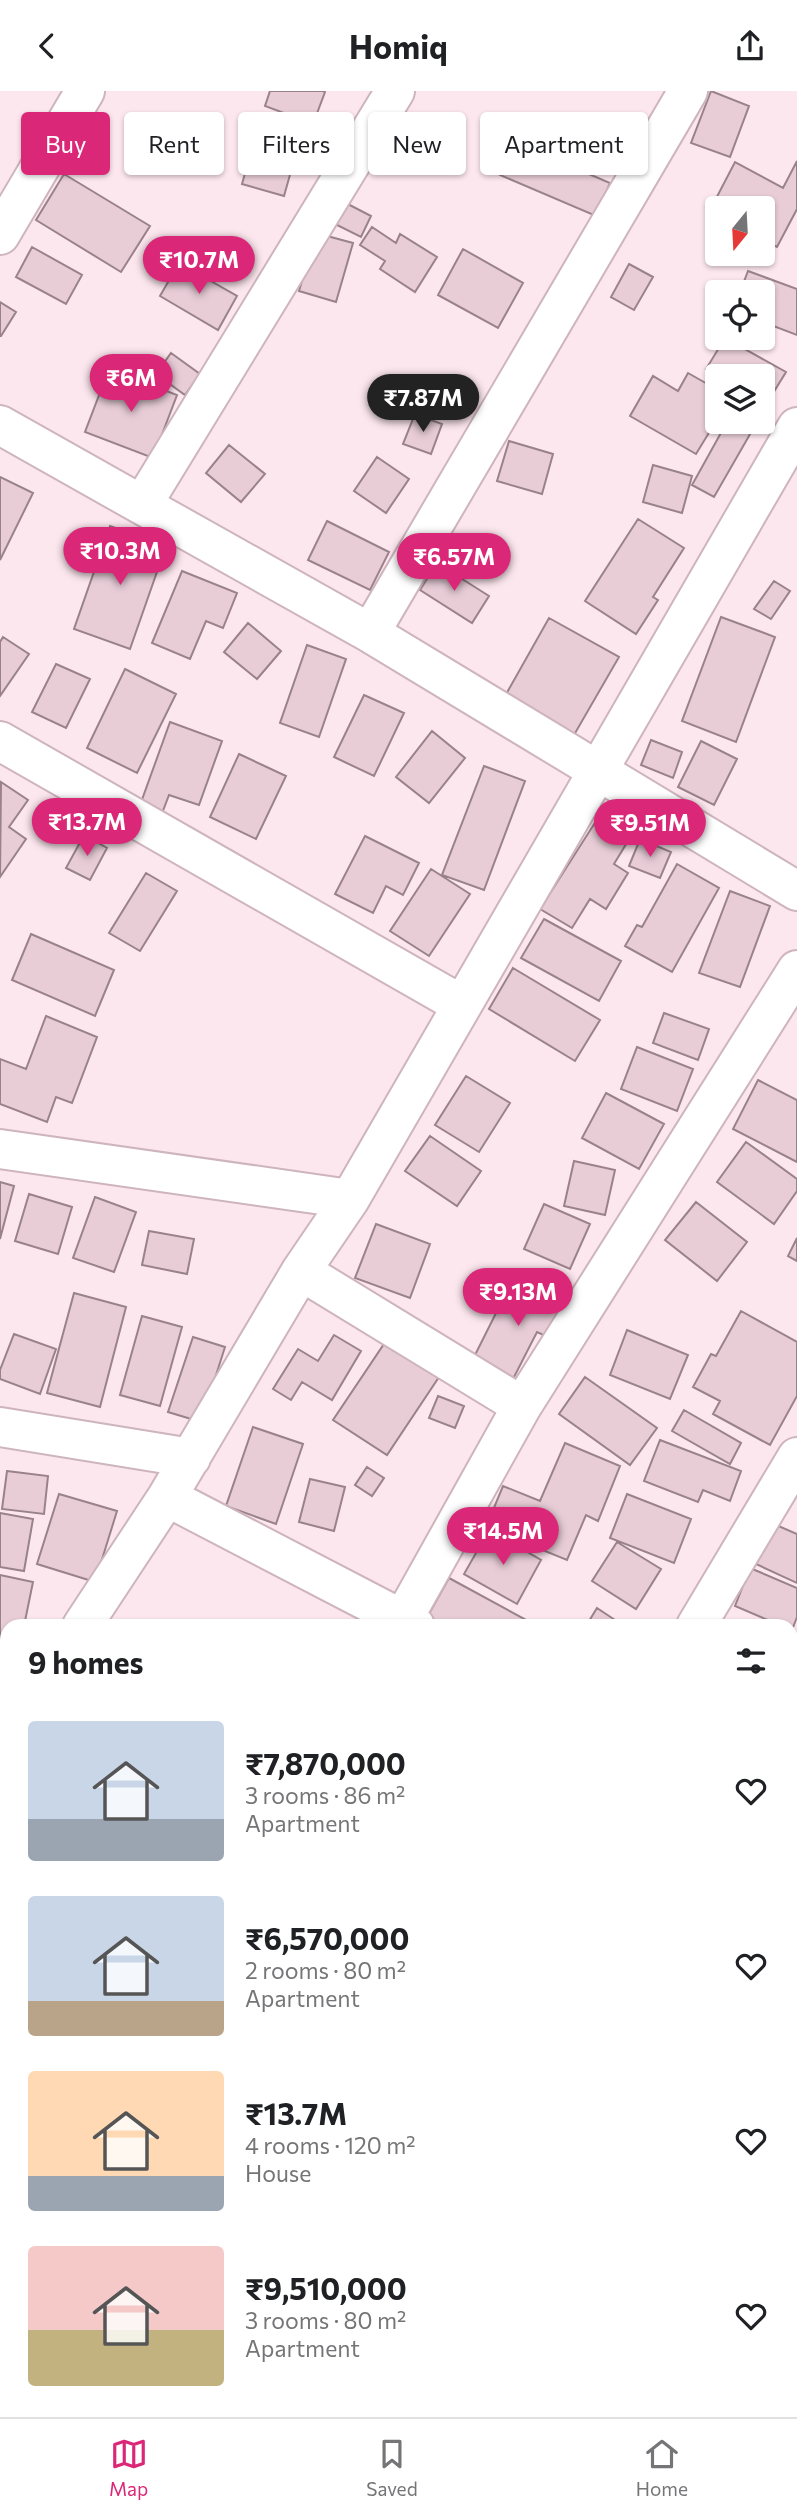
<!DOCTYPE html>
<html lang="en">
<head>
<meta charset="utf-8">
<style>
	body { margin:0; font-family:Commissioner,sans-serif; background:#f2f2f2; color:#202124; height:100vh; display:flex; flex-direction:column; font-size:26px; white-space:nowrap }
	* { box-sizing:border-box; margin:0 }
	p { font-size:23px; color:#757577 }
	.icon { flex:none; width:38px; height:38px; fill:none; stroke:currentColor; stroke-width:2; stroke-linecap:round; stroke-linejoin:round }
	.map { position:relative; flex:1; overflow:hidden }
	.panel { position:absolute; left:0px; top:1528px; width:798px; height:800px; display:flex; flex-direction:column; background:#fff; border-radius:21px 21px 0 0; box-shadow:0 2px 5px #0004 }
	.panel>* { flex:none }
	.top-card { position:absolute; left:21px; top:21px; width:756px; height:63px; display:flex; gap:14px }
	.needle { width:46px; rotate:198deg }
	.controls { position:absolute; left:705px; top:105px; display:grid; gap:14px }
	.controls a { display:grid; place-items:center; width:70px; height:70px; border-radius:7px; background:#fff; box-shadow:0 2px 5px #0004; font-size:35px }
	.price { position:absolute; translate:-50% -60px; padding:0 16px; border-radius:24px; background:#db2777; color:#fff; font-size:23px; line-height:46px; filter:drop-shadow(0 2px 4px #0008) }
	.price::after { content:''; position:absolute; left:50%; top:42px; width:21px; height:16px; margin-left:-10px; background:inherit; clip-path:polygon(0 0,100% 0,50% 100%) }
	.price.selected { background:#222; color:#fff }
	ul { padding:0; list-style:none }
	li { display:flex; align-items:center; gap:21px; height:175px; padding:0 28px }
	li span { display:grid; place-items:center; flex:none; width:196px; height:140px; border-radius:7px; color:#555 }
	li>.icon { margin-inline-start:auto }
	span .icon { width:84px; height:84px; fill:#fffc; stroke-width:1 }
	li b { font-size:30px }
	h2 { display:flex; justify-content:space-between; align-items:center; height:84px; padding:0 28px; font-size:30px }
	.chip { padding:0 24px; border-radius:7px; background:#fff; box-shadow:0 2px 5px #0004; font-size:24px; line-height:63px }
	.chip.selected { background:#db2777; color:#fff }
	header { display:flex; justify-content:space-between; align-items:center; height:91px; padding:0 28px; background:#fff; font-size:32px; font-weight:700 }
	.menu { display:flex; justify-content:space-around; align-items:center; height:98px; border-top:2px solid #e0e0e0; background:#fff; font-size:19px; color:#757577 }
	.menu a { display:grid; justify-items:center; gap:4px }
	.menu .selected { color:#db2777 }
	.map>svg:first-child { display:block }
</style>
</head>
<body>
<header><svg class="icon" aria-label="back" viewBox="0 0 24 24"><path d="M15 5l-7 7 7 7"/></svg>Homiq<svg class="icon" aria-label="share" viewBox="0 0 24 24"><path d="M12 15V3M7 8l5-5 5 5M5 13v7h14v-7"/></svg></header>
<div class="map">
<svg width="797" height="2326" viewBox="0 0 797 2326">
	<rect width="100%" height="100%" fill="#fde7ef"/>
	<path fill="#e8cdd7" stroke="#9a828a" stroke-width="2" d="M270,0h53l2,1 -12,32 -48,-18z
		M711,0l38,15 -19,51 -39,-14z
		M399,43l27,6 -6,23 -27,-6z
		M514,51l96,41 -14,33 -96,-41z
		M253,54l42,12 -11,39 -42,-12z
		M797,70v48l-20,38 -14,-7v-32h-45v8l-9,-4 26,-50 48,26z
		M64,83l86,52 -29,46 -85,-52z
		M340,109l31,16 -10,21 -32,-16z
		M372,136l24,16 4,-9 37,23 -22,35 -35,-23 5,-8 -25,-16z
		M316,142l37,10 -17,59 -37,-11z
		M32,156l50,28 -16,29 -50,-27z
		M463,158l60,34 -25,45 -60,-33z
		M179,172l58,33 -19,34 -58,-34z
		M629,173l24,13 -19,33 -23,-13z
		M748,180l49,18v46l-34,-13v-30h-23z
		M0,211l16,10 -15,24h-1z
		M725,247l61,34 -19,31 -4,-2v-25h-43l-14,-7z
		M171,262l29,21 -15,21 -29,-21z
		M109,278l68,26 -24,63 -68,-26z
		M688,282l30,17v28l-22,36 -66,-38 23,-40 25,15z
		M415,323l27,10 -11,30 -28,-10z
		M727,331h30l-43,75 -22,-12z
		M509,350l44,13 -11,40 -45,-13z
		M229,354l36,29 -24,28 -35,-29z
		M377,366l32,22 -23,34 -32,-22z
		M653,374l39,11 -10,37 -39,-11z
		M0,386l33,16 -33,67z
		M638,428l46,29 -31,49 5,3 -22,34 -51,-33z
		M327,430l62,31 -19,38 -62,-30z
		M110,435l56,20 -36,103 -56,-20z
		M437,472l52,33 -17,27 -52,-33z
		M182,480l55,22 -14,35 -17,-7 -16,38 -38,-16z
		M774,490l16,10 -19,28 -17,-10z
		M721,526l54,20 -39,105 -54,-21z
		M549,527l70,39 -45,78 -69,-39z
		M248,532l33,28 -24,28 -33,-27z
		M3,546l26,17 -29,42v-54z
		M307,554l39,14 -27,78 -39,-14z
		M56,573l34,15 -24,49 -34,-16z
		M125,578l51,25 -39,79 -50,-25z
		M364,604l40,18 -30,63 -40,-19z
		M170,631l52,19 -23,64 -30,-10 -8,21 -22,-8z
		M432,640l33,27 -36,45 -33,-26z
		M651,649l31,12 -9,26 -32,-13z
		M701,650l36,18 -23,46 -36,-18z
		M239,663l47,22 -30,63 -46,-22z
		M484,675l41,15 -41,109 -42,-15z
		M1,691l27,18 -19,27 17,12 -26,38z
		M596,730l32,20 -14,23 14,9 -22,36 -16,-10 -18,29 -32,-19z
		M84,744l23,13 -17,32 -24,-12z
		M365,745l54,27 -16,32 -17,-9 -13,27 -38,-19z
		M640,748l31,13 -11,26 -31,-12z
		M677,773l42,24 -47,84 -47,-26 12,-21 5,2z
		M431,778l39,25 -41,62 -39,-25z
		M146,782l31,18 -37,60 -31,-18z
		M730,800l40,15 -30,81 -41,-14z
		M544,828l77,42 -22,40 -78,-43z
		M31,843l83,36 -19,46 -83,-36z
		M513,877l87,52 -25,41 -86,-52z
		M664,922l45,16 -11,31 -45,-17z
		M46,925l51,21 -25,66 -16,-6 -9,25 -47,-18v-45l26,10z
		M637,956l56,22 -16,42 -56,-22z
		M466,985l44,27 -31,49 -44,-27z
		M758,989l39,20v62l-64,-33z
		M606,1002l58,31 -25,45 -57,-31z
		M430,1045l51,35 -24,35 -52,-35z
		M746,1051l51,37v12l-23,33 -57,-42z
		M574,1070l41,9 -10,45 -41,-9z
		M0,1091l14,4 -14,53z
		M29,1103l43,13 -14,47 -43,-13z
		M95,1106l41,15 -22,60 -41,-14z
		M696,1111l51,40 -30,39 -52,-41z
		M544,1113l46,20 -20,45 -46,-20z
		M376,1133l54,20 -20,54 -55,-20z
		M149,1140l45,8 -7,35 -45,-9z
		M797,1147v23l-9,-5z
		M514,1186l53,26 -17,35 -13,-6 -25,49 -40,-20z
		M74,1202l52,14 -26,100 -53,-14z
		M741,1220l56,31v54l-27,49 -57,-31 7,-13 -27,-14 18,-33 5,2z
		M142,1225l40,11 -22,79 -40,-11z
		M627,1239l61,25 -18,44 -60,-24z
		M14,1243l42,15 -16,45 -40,-15v-9z
		M334,1244l27,16 -29,49 -30,-18 -11,18 -18,-11 25,-40 20,12z
		M193,1246l32,10 -24,75 -33,-10z
		M388,1247l53,36 -54,81 -54,-35z
		M585,1286l72,51 -27,37 -71,-51z
		M438,1305l26,10 -9,22 -26,-10z
		M684,1319l57,33 -11,21 -58,-33z
		M253,1336l50,17 -27,80 -50,-18z
		M660,1349l81,31 -11,30 -27,-11 -5,12 -54,-21z
		M565,1352l55,23 -22,55 -12,-6 -19,45 -81,-33 17,-41 37,15z
		M367,1376l17,11 -12,18 -17,-11z
		M7,1380l41,5 -4,38 -42,-5z
		M310,1388l35,8 -11,44 -35,-9z
		M59,1403l58,17 -22,71 -58,-18z
		M627,1403l64,25 -17,44 -64,-25z
		M0,1422l33,6 -9,52 -24,-4z
		M774,1433l23,10v49l-41,-19z
		M489,1439l52,30 -24,44 -53,-30z
		M617,1451l44,27 -25,40 -44,-28z
		M750,1477l47,20v29l-5,13 -1,-4h-9l-47,-20z
		M0,1484l33,7 -9,44h-17v17l-7,-1z
		M449,1487l79,43 -2,5h-88l-12,-7z
		M597,1517l27,18h-38z
		M797,1671v41l-6,-4v-28z
		M0,1796l7,4v59l-7,-4z
		M7,1879v47l-7,-5v-32z
		M797,2038v50l-6,-4v-38z
		M797,2151v75l-6,10v-75z"/>
	<g fill="none" stroke-linecap="round" stroke-linejoin="round">
		<g stroke="#ceb4bd" stroke-width="42">
			<path id="minor" d="M395,0l-253,414 228,128 427,258
				M0,144l85,-144
				M0,334l142,80
				M370,542l318,-542
				M0,650l462,264
				M0,1058l350,50
				M301,1180l221,135 275,-436
				M0,1336l191,31
				M167,1406l248,129
				M403,1528l119,-213
				M82,1535l85,-129 134,-226 49,-72 447,-772
				M696,1535l101,-169
				M0,1607l7,1
				M0,1649l7,-7
				M791,1765l6,1
				M791,1925l6,5
				M791,1988l6,-7
				M791,2094l6,5
				M0,2118l7,-8
				M0,2264l7,6
				M64,2320l6,6
				M447,2320l7,6"/>
		</g>
		<use href="#minor" stroke="#fff" stroke-width="38"/>
	</g>
</svg>
<div class="controls">
<a><svg class="needle" viewBox="-14 -14 28 28"><path d="M0-13l5 13h-10z" fill="#e53935"/><path d="M0 13l5-13h-10z" fill="#757577"/></svg></a>
<a><svg class="icon" aria-label="locate" viewBox="0 0 24 24"><circle cx="12" cy="12" r="6"/><path d="M12 2v4M12 18v4M2 12h4M18 12h4"/></svg></a>
<a><svg class="icon" aria-label="layers" viewBox="0 0 24 24"><path d="M12 4l9 5-9 5-9-5zM3 14l9 5 9-5"/></svg></a>
</div>
<b class="price" style="left:199px;top:205px">₹10.7M</b>
<b class="price" style="left:131px;top:323px">₹6M</b>
<b class="price selected" style="left:423px;top:343px">₹7.87M</b>
<b class="price" style="left:120px;top:496px">₹10.3M</b>
<b class="price" style="left:454px;top:502px">₹6.57M</b>
<b class="price" style="left:87px;top:767px">₹13.7M</b>
<b class="price" style="left:650px;top:768px">₹9.51M</b>
<b class="price" style="left:518px;top:1237px">₹9.13M</b>
<b class="price" style="left:503px;top:1476px">₹14.5M</b>
<div class="top-card">
<a class="chip selected">Buy</a>
<a class="chip">Rent</a>
<a class="chip">Filters</a>
<a class="chip">New</a>
<a class="chip">Apartment</a>
</div>
<section class="panel">
<h2>9 homes<svg class="icon" aria-label="filters" viewBox="0 0 24 24"><path d="M4 7h16M4 17h16"/><circle cx="9" cy="7" r="2"/><circle cx="15" cy="17" r="2"/></svg></h2>
<ul>
<li><span style="background:linear-gradient(#c9d6e8 70%,#9aa5b1 0)"><svg class="icon" aria-label="home" viewBox="0 0 24 24"><path d="M3 11l9-7 9 7M6 9v11h12V9"/></svg></span><div><b>₹7,870,000</b><p>3 rooms · 86 m²</p><p>Apartment</p></div><svg class="icon" aria-label="heart" viewBox="0 0 24 24"><path d="M12 20l-8-8c-3-5 5-10 8-4 3-6 11-1 8 4z"/></svg></li>
<li><span style="background:linear-gradient(#c9d6e8 75%,#b9a48a 0)"><svg class="icon" aria-label="home" viewBox="0 0 24 24"><path d="M3 11l9-7 9 7M6 9v11h12V9"/></svg></span><div><b>₹6,570,000</b><p>2 rooms · 80 m²</p><p>Apartment</p></div><svg class="icon" aria-label="heart" viewBox="0 0 24 24"><path d="M12 20l-8-8c-3-5 5-10 8-4 3-6 11-1 8 4z"/></svg></li>
<li><span style="background:linear-gradient(#ffd9b3 75%,#9aa5b1 0)"><svg class="icon" aria-label="home" viewBox="0 0 24 24"><path d="M3 11l9-7 9 7M6 9v11h12V9"/></svg></span><div><b>₹13.7M</b><p>4 rooms · 120 m²</p><p>House</p></div><svg class="icon" aria-label="heart" viewBox="0 0 24 24"><path d="M12 20l-8-8c-3-5 5-10 8-4 3-6 11-1 8 4z"/></svg></li>
<li><span style="background:linear-gradient(#f6c9c9 60%,#c2b280 0)"><svg class="icon" aria-label="home" viewBox="0 0 24 24"><path d="M3 11l9-7 9 7M6 9v11h12V9"/></svg></span><div><b>₹9,510,000</b><p>3 rooms · 80 m²</p><p>Apartment</p></div><svg class="icon" aria-label="heart" viewBox="0 0 24 24"><path d="M12 20l-8-8c-3-5 5-10 8-4 3-6 11-1 8 4z"/></svg></li>
</ul>
</section>
</div>
<nav class="menu">
<a class="selected"><svg class="icon" aria-label="map" viewBox="0 0 24 24"><path d="M3 6l6-2 6 2 6-2v14l-6 2-6-2-6 2zM9 4v14M15 6v14"/></svg>Map</a>
<a><svg class="icon" aria-label="saved" viewBox="0 0 24 24"><path d="M7 4h10v16l-5-4-5 4z"/></svg>Saved</a>
<a><svg class="icon" aria-label="home" viewBox="0 0 24 24"><path d="M3 11l9-7 9 7M6 9v11h12V9"/></svg>Home</a>
</nav>
</body>
</html>
